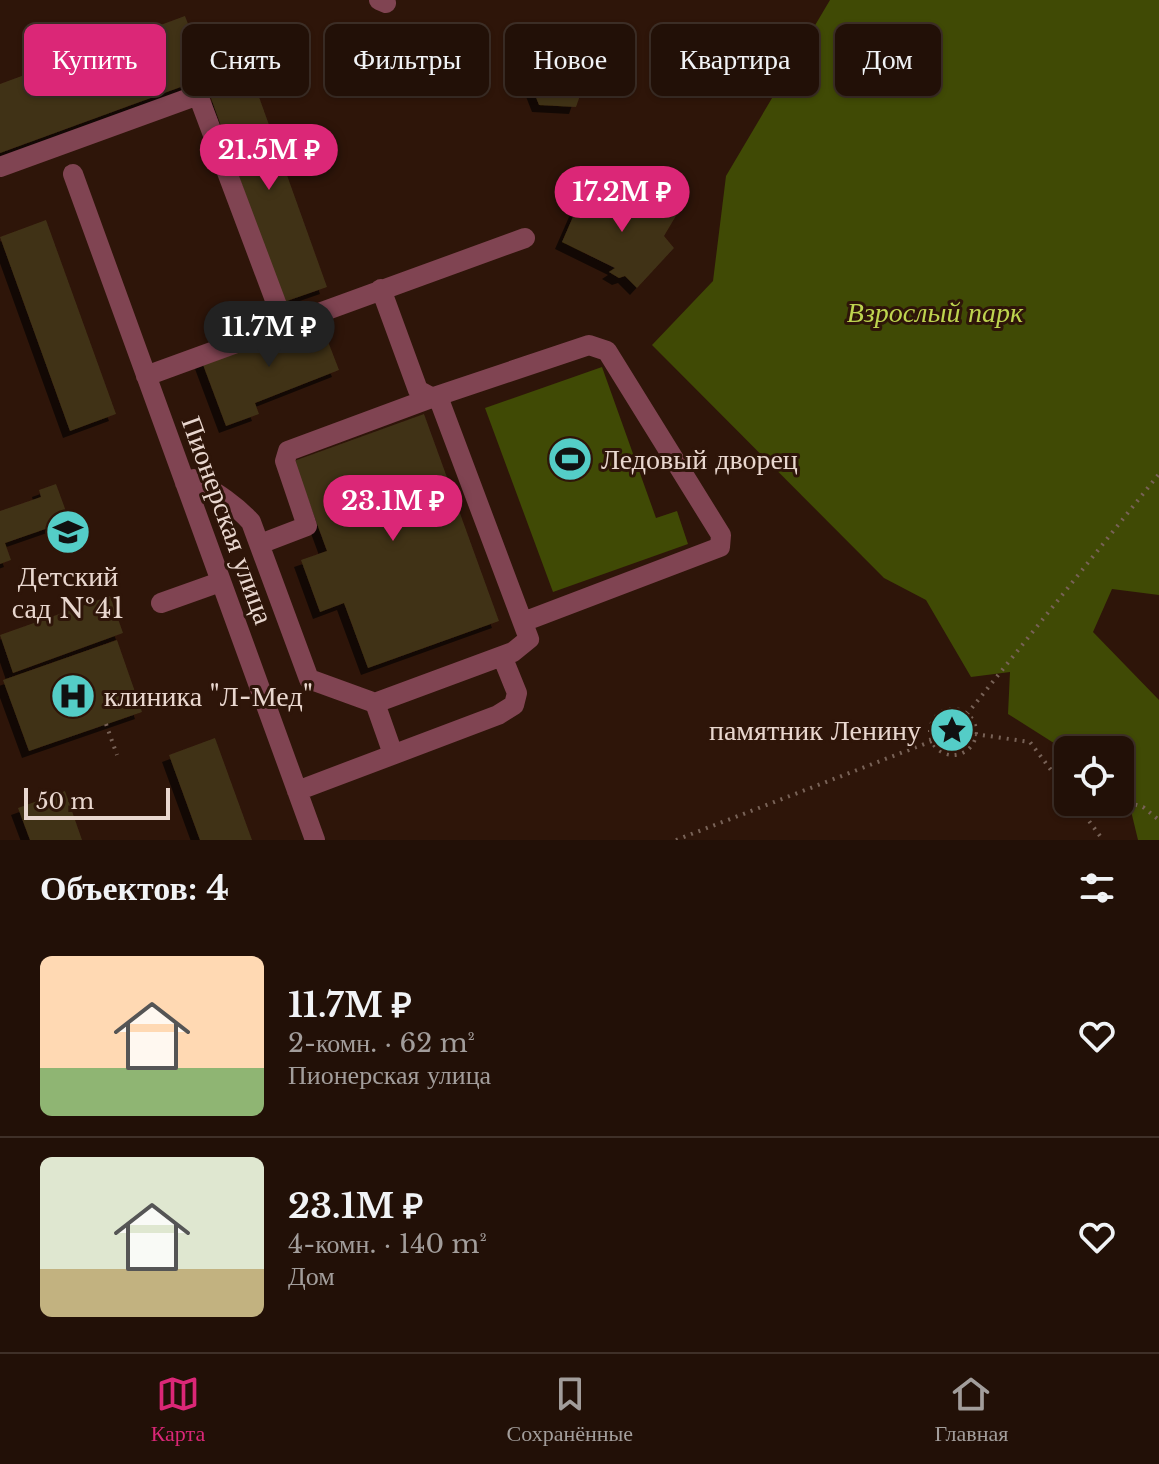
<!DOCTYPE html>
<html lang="ru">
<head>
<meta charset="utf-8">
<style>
	body { margin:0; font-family:"Libre Baskerville",serif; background:#2e1e15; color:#f1f3f6; height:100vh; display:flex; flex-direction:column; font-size:30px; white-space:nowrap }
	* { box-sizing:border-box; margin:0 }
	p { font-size:26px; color:#a29d9b }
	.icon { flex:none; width:44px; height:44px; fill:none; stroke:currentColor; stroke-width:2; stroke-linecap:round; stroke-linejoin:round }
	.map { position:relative; height:840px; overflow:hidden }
	.details { display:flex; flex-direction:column; background:#221007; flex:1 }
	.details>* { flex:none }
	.hud { position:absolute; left:24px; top:24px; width:1112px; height:72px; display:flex; gap:16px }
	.controls { position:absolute; left:1054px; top:736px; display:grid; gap:16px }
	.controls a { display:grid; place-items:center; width:80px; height:80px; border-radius:12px; background:#221007; box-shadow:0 2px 6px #0004,0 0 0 2px #3f3028; font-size:40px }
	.scale { position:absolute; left:24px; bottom:20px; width:146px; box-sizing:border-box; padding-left:8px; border:4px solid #e9d7cf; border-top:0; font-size:22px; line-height:28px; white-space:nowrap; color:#e9d7cf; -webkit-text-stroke:6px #2e1509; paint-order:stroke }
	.price { position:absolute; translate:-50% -68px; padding:0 18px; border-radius:28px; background:#db2777; color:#fff; font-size:26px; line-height:52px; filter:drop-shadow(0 2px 4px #0008) }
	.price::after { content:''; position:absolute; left:50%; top:48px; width:24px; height:18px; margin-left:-12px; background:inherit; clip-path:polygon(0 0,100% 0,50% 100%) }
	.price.on { background:#222; color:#fff }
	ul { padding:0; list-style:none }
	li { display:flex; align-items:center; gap:24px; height:200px; padding:0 40px }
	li+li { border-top:2px solid #3f3028 }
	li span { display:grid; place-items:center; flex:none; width:224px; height:160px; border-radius:12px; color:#555 }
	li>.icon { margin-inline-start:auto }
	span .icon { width:96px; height:96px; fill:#fffc; stroke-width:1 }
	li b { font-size:34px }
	h2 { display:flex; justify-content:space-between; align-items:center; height:96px; padding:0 40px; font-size:34px }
	.tag { padding:0 28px; border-radius:12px; background:#221007; box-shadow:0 2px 6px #0004,0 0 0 2px #3f3028; font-size:28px; line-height:72px }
	.tag.on { background:#db2777; color:#fff }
	.tab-bar { display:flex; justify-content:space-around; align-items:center; height:112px; border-top:2px solid #3f3028; background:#221007; font-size:22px; color:#a29d9b }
	.tab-bar a { display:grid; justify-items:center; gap:4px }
	.tab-bar .on { color:#db2777 }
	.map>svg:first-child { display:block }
</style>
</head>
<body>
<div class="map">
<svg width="1159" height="840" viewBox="0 0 1159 840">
	<defs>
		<filter id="shadow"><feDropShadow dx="-7" dy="7" stdDeviation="0" flood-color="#0009"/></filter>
	</defs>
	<rect width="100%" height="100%" fill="#2e1509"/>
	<path fill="#404a05" d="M830,0h329v595l-47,-6 -19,43 66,68v140h-21l-12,-50 -6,-4v-36h-52v2l-60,-38 2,-42 -39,5 -45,-77 -42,-22 -232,-233 61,-64 13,-105z
		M602,367l54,151 21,-7 11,33 -135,48 -68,-184z"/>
	<path fill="#413117" filter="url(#shadow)" d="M185,16l23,61 -208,76v-69z
		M548,24l23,2 14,22 -3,42 -6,17 -37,-2 -9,-23 1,-38z
		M254,83l73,204 -43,15 -73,-204z
		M617,188l60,26 -13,22 10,12 -37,40 -12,-12 -6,2 -10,-6 6,-4 -53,-26 21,-48 24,11z
		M46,220l70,194 -46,17 -70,-194z
		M319,318l20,52 -84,33 4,11 -33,12 -24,-64z
		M424,414l75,207 -131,47 -24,-65 -24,9 -19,-52 26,-9 -33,-90z
		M56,484l19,52 -15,6 -6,-16 -49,17 6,17 -11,4v-53l41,-14 -2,-7z
		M110,596l13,37 -110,40 -13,-38z
		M117,640l25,72 -113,39 -26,-71z
		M215,738l37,102h-52l-31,-85z
		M65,791l17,49h-52l-12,-32z"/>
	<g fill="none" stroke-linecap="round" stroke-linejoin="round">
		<path stroke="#786257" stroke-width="4" stroke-dasharray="2 6" stroke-linecap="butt" d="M930 732a23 23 0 1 1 46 0a23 23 0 1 1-46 0Z
			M967,714l192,-240
			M106,724l11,31
			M975,734l55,8 30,40
			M1068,785l-8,-3 8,11
			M1120,800l23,7 16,13
			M1075,802l28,38
			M676,840l256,-99"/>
		<path stroke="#804452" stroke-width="20" d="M379,0l7,3
			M0,167l198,-72 86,229
			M73,174l242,666
			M146,376l379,-138
			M185,483l9,-4c21,13 41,25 57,43l58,157 66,24 138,-51 16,-13 -89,-237 -22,-12 -37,-101
			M260,544l47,-18 -22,-65 3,-10 143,-53 158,-53 18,6 114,184 -1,12 -197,75
			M161,603l59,-21
			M375,703l18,51
			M297,791l201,-76 16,-10 3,-12 -15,-37"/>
	</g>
	<defs>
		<g id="stadium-disc" transform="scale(2.3)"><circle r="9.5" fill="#54cdc7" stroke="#2e1509"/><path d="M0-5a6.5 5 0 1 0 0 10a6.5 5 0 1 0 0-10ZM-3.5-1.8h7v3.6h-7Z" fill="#111"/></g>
		<g id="school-disc" transform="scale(2.3)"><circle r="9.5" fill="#54cdc7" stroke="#2e1509"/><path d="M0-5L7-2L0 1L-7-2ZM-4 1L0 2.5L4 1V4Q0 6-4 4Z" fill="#111"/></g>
		<g id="hospital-disc" transform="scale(2.3)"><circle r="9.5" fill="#54cdc7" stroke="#2e1509"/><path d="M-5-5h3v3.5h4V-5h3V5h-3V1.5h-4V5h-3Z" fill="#111"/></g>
		<g id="sight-disc" transform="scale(2.3)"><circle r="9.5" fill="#54cdc7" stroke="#2e1509"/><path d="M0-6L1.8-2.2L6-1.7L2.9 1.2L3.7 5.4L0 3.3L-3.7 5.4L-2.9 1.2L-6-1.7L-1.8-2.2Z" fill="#111"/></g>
	</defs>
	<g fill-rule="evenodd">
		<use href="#stadium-disc" x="570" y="459"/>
		<use href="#school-disc" x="68" y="532"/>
		<use href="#hospital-disc" x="73" y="696"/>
		<use href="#sight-disc" x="952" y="730"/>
	</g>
	<g text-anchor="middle" stroke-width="6" stroke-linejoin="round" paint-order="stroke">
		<g font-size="28" font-style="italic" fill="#bed44f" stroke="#2e1509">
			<text x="935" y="322">Взрослый парк</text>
		</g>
		<g font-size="28" fill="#e9d7cf" stroke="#2e1509" text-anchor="start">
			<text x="601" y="469">Ледовый дворец</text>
			<text x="68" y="586" text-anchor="middle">Детский<tspan x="68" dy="32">сад №41</tspan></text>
			<text x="104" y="706">клиника "Л-Мед"</text>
			<text x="921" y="740" text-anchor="end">памятник Ленину</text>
		</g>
		<g font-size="28" fill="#e9d7cf" stroke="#2e1509">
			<text transform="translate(228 520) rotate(70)" y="10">Пионерская улица</text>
		</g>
	</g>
</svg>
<div class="controls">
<a><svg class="icon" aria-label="locate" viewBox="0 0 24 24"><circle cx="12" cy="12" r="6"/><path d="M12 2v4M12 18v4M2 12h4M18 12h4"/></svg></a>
</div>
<div class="scale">50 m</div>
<b class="price" style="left:269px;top:192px">21.5M ₽</b>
<b class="price" style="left:622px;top:234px">17.2M ₽</b>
<b class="price on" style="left:269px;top:369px">11.7M ₽</b>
<b class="price" style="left:393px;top:543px">23.1M ₽</b>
<div class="hud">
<a class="tag on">Купить</a>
<a class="tag">Снять</a>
<a class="tag">Фильтры</a>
<a class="tag">Новое</a>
<a class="tag">Квартира</a>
<a class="tag">Дом</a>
</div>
</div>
<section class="details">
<h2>Объектов: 4<svg class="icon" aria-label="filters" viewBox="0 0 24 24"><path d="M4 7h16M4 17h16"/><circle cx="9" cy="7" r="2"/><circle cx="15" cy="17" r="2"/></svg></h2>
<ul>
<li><span style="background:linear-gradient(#ffd9b3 70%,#8fb573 0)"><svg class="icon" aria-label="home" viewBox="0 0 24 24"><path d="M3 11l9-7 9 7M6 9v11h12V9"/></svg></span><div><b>11.7M ₽</b><p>2-комн. · 62 m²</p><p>Пионерская улица</p></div><svg class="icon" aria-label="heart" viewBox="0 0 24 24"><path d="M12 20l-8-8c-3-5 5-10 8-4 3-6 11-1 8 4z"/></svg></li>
<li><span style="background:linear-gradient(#dfe7d0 70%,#c2b280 0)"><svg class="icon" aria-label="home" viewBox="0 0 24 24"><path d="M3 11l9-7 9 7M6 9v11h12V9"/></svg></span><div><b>23.1M ₽</b><p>4-комн. · 140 m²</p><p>Дом</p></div><svg class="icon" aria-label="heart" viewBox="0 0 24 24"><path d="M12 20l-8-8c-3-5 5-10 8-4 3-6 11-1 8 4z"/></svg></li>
</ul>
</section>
<nav class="tab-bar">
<a class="on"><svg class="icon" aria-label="map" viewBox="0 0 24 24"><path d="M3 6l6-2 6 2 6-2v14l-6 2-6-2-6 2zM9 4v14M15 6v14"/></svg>Карта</a>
<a><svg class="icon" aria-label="saved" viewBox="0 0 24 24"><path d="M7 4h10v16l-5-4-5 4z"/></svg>Сохранённые</a>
<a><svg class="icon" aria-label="home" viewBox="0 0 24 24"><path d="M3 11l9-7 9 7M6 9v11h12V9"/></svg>Главная</a>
</nav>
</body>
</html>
